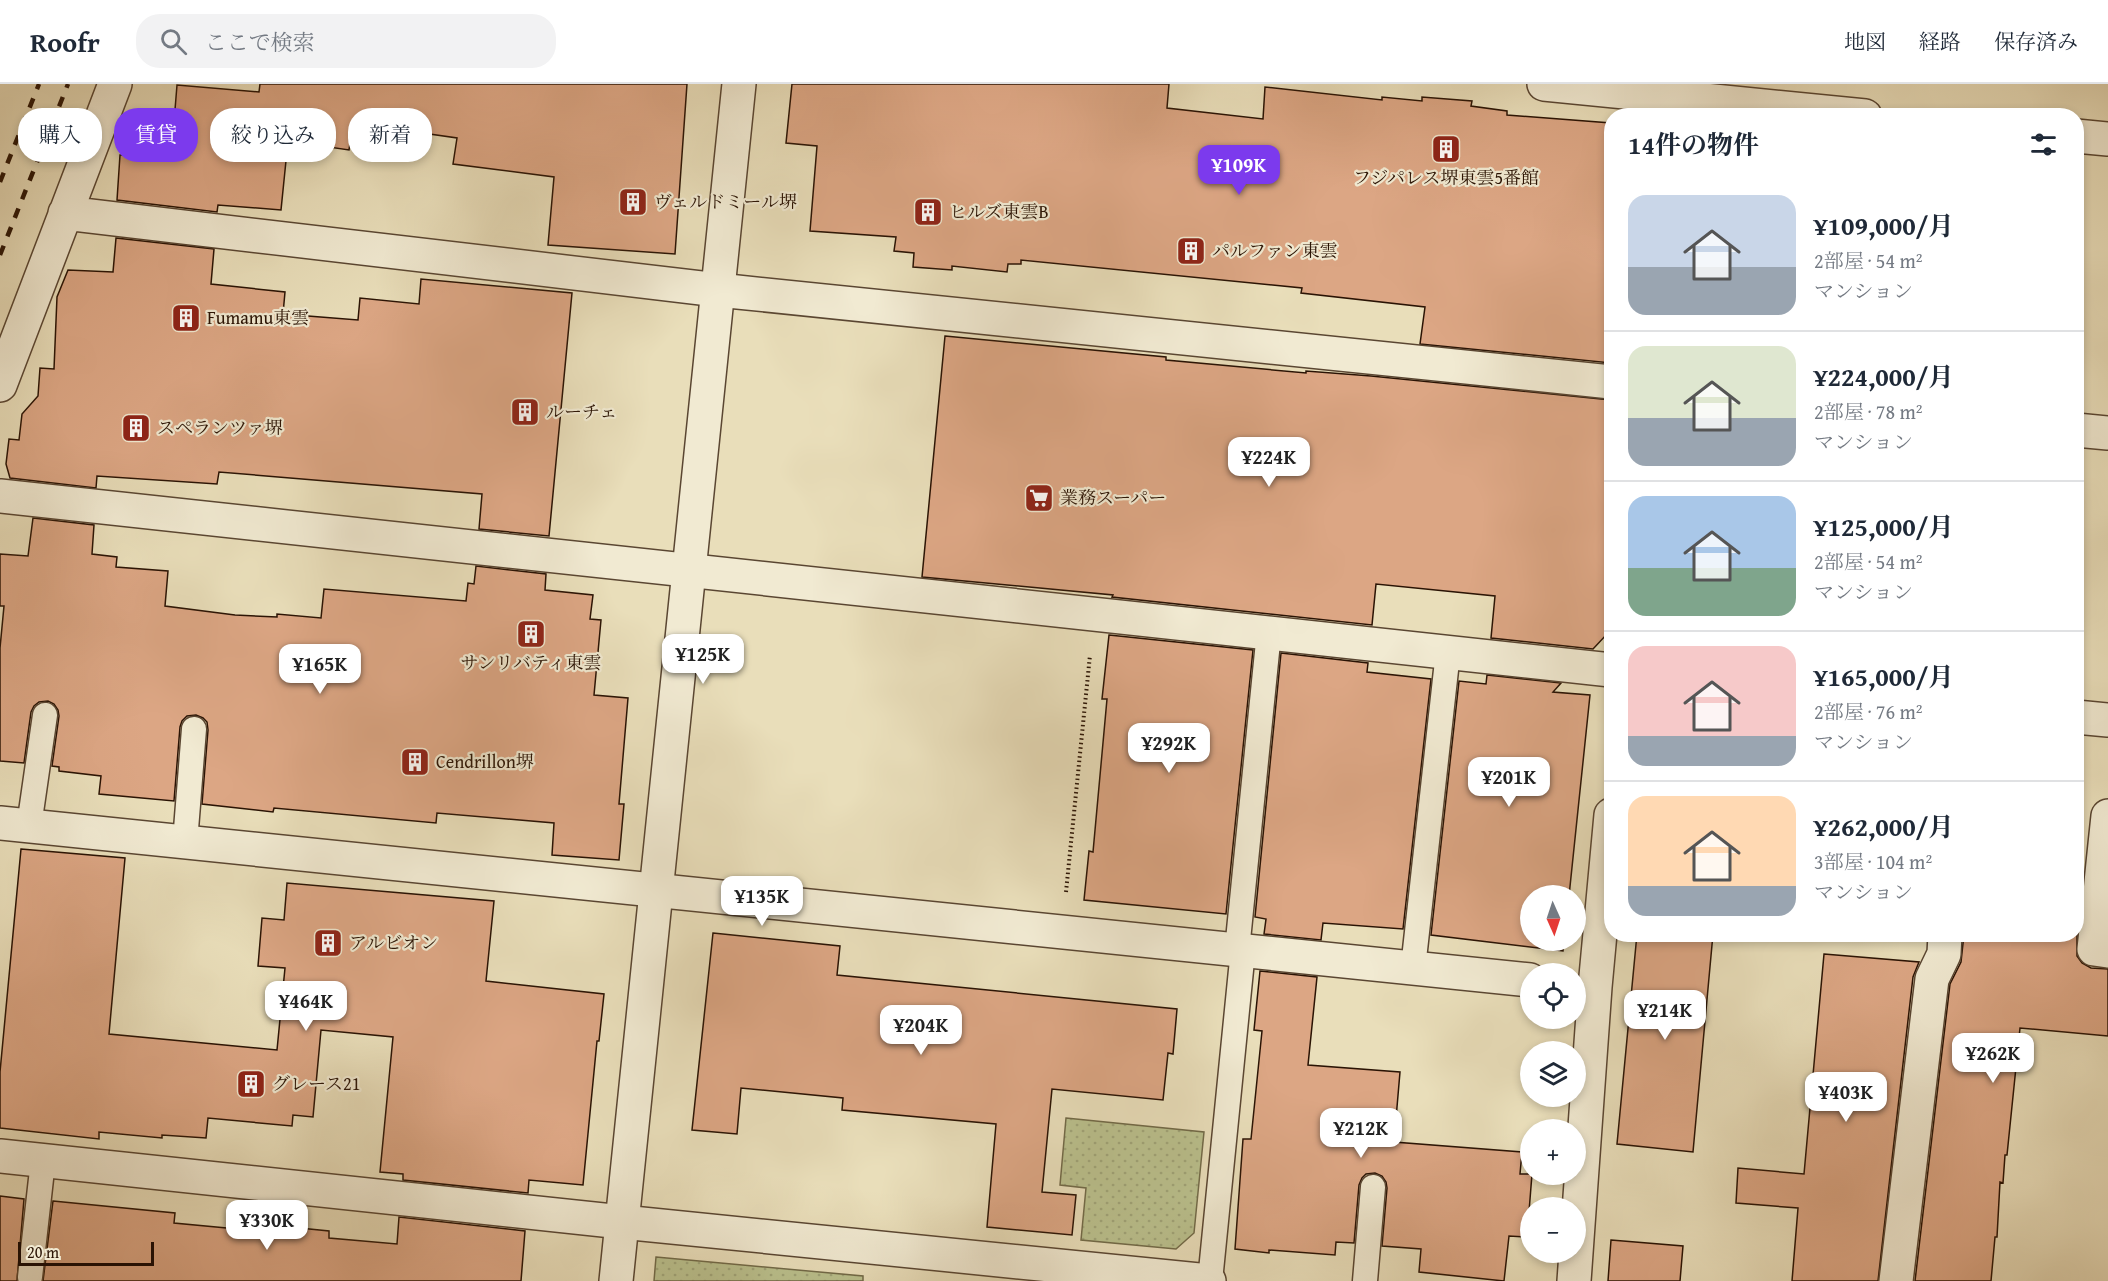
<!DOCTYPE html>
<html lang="ja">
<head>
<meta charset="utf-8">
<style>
	body { margin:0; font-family:"Gentium Book Plus","Noto Serif JP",serif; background:#f2f2f3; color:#1f2937; height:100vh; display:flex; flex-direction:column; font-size:22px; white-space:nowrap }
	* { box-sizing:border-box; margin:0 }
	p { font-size:20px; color:#747a83 }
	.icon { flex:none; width:33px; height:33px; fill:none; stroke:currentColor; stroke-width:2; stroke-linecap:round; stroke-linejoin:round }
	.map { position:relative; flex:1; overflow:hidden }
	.side { position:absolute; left:1604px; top:24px; width:480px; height:834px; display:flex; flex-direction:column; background:#fff; border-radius:24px; box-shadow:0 3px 9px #0003 }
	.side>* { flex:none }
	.top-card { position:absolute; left:18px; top:24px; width:570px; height:54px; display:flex; gap:12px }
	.needle { width:39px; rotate:177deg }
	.fabs { position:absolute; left:1520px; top:801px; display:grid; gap:12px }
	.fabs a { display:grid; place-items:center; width:66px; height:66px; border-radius:50%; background:#fff; box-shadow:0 3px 9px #0003; font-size:30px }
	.scale { position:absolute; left:18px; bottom:15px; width:136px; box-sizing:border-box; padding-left:6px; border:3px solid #2a1304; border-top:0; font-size:16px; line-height:21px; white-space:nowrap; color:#2a1304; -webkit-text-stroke:4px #f1ead2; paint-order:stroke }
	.price { position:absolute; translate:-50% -51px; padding:0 14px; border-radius:12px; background:#fff; color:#222; font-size:20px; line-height:39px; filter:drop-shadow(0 2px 3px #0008) }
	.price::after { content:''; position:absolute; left:50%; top:36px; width:18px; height:14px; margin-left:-9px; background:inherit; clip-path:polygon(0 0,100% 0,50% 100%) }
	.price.active { background:#7c3aed; color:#fff }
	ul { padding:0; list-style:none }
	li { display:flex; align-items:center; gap:18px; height:150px; padding:0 24px }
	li+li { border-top:2px solid #e0e1e3 }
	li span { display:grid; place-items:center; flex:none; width:168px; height:120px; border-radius:18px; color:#555 }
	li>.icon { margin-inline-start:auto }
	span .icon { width:72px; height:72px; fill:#fffc; stroke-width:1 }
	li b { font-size:26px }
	h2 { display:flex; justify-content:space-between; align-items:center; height:72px; padding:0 24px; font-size:26px }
	.tag { padding:0 21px; border-radius:24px; background:#fff; box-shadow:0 3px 9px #0003; font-size:21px; line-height:54px }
	.tag.active { background:#7c3aed; color:#fff }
	header { display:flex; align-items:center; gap:36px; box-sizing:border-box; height:84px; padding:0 30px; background:#fff; border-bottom:2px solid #e0e1e3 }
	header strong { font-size:28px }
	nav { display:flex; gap:33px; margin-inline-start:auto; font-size:21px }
	.search { width:420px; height:54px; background:#f2f2f3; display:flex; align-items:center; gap:15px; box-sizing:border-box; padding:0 21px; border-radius:24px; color:#747a83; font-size:22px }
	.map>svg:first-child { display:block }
</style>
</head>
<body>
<header>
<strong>Roofr</strong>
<div class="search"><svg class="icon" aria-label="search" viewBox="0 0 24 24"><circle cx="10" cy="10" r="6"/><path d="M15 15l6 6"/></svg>ここで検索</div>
<nav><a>地図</a><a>経路</a><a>保存済み</a></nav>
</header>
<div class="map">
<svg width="2108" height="1197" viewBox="0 0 2108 1197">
	<defs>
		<pattern id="park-dots" width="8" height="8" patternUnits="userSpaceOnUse" patternTransform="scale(1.5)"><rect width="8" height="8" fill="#bac08d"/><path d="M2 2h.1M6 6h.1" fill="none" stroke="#a0a478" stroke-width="1.8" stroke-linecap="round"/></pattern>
	</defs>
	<rect width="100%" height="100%" fill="#e9deba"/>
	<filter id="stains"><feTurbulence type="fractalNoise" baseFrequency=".00333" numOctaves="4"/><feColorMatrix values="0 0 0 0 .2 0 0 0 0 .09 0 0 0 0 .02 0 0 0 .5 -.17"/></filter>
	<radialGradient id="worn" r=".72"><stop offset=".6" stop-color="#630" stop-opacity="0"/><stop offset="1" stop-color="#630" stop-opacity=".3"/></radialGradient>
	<path fill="url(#park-dots)" stroke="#726a48" stroke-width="1.5" d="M1066,1034l138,14 -10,101 -18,16 -95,-9 5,-52 -26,-3z
		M656,1173l207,19v5h-209z"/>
	<path fill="#dca684" stroke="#2a1304" stroke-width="1.5" d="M260,0h427l-12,170 -127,-9 6,-68 -101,-13 4,-26 -104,-15 -4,27 -61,-9 -7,69 -63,-5 -1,7 -100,-12 3,-45h4l4,-37 46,4 3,-37 82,7z
		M792,0h377l-2,24 96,11 2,-32 117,13v-3l40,4v-4l50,4 -1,5 36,5v4l104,8v240l-191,-19 5,-37 -124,-14 1,-5 -281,-28v4h-13l-1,8 -55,-6v4l-39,-3 1,-14 -20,-2 2,-14 -86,-6 7,-85 -31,-3z
		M116,154l98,11 -3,35 74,8 -2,22 75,6 2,-22 59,6 2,-25 151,14 -23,243 -70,-7 3,-35 -263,-22 -2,12 -120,-8 -1,12 -86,-10 -4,-14 3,-25 10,1 3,-26 16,-18 2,-28 14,1 3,-72 11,-27 45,2z
		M945,252l221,21v3l140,13v-2l65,5 240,24 -6,89 6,1v114l-3,29 -15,16 -102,-11 4,-42 -119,-12 -4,41 -260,-28 1,-2 -191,-18z
		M33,434l61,7 -2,29 25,3 -1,10 52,4 -3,35 70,9 42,2v-3l44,4 3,-29 142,12 2,-18 6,1 2,-18 70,8 -1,16 48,5 -3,24 11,1 -7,75 34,3 -9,106h5l-5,56 -67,-5 2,-32 -117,-10 -1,10 -162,-15 -1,4 -71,-8 6,-74 -1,-8 -4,-4 -7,-3 -9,1 -5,5 -2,6 -6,74 -75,-7 2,-18 -42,-5v-4l-7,-1 7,-50 -1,-6 -4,-6 -6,-3 -9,1 -5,4 -3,6 -7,51 -24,-2v-113l4,-42h-4v-52l28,2z
		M1109,551l144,15 -27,264 -142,-14 5,-49 4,1 14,-153h-5z
		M1281,569l87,10 -1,9 64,7 -28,250 -80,-6 -2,17 -57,-6 2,-15 -11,-2z
		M1487,591l74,8 -8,9 37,3 -21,201h-39v44h34l-1,11 -132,-16 28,-254 27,3z
		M21,765l104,9 -16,176 168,16 8,-82 -27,-2 4,-48 22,2 3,-37 207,18 -8,80 118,13 -5,47h-2l-14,144 -54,-5 -1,13 -125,-13v-6l-23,-2 13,-135 -72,-7 -8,87 -20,-2 -1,11 -84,-8 -2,20 -44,-3v3l-63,-6v7l-99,-11v-56z
		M713,849l127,13 -3,29 340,34 -4,45 -5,-1 -5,47 -111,-11 -10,103 34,3 -4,40 -85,-8 9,-103 -154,-14 1,-12 -102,-10 -4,46 -45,-4z
		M1637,850h76l-20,218 -76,-8z
		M1964,850h113v22l5,7 9,5 17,1v67l-88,-8 -13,127h-2l-2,28 -3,-1 -3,55h-2l-4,44h-76l35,-297 11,-22z
		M1824,870l95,8 -6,15 -35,304h-86l6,-73 -62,-5 2,-35 66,6z
		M1260,887l57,6 -9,88 92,7 -6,70 128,10 -2,22h12l-5,63 -18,-1 -5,45 -85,-9 2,-23 -39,-3 5,-58 -1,-6 -4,-6 -7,-3 -9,1 -4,4 -3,7 -5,58 -18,-1 -1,13 -66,-5v3l-34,-4 8,-110h8l11,-108 -8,-1z
		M0,1112l24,3 -7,82h-17z
		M53,1117l122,12 -1,10 95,9 1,-7 59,6v7l68,6 2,-27 126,14 -4,50h-478z
		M1611,1156l72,6 -3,35h-72z"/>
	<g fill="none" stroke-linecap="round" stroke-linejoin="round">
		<g stroke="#5a4632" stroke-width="27">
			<path id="service" d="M29,742l16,-111
				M185,758l9,-113
				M1237,866l32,-318
				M1413,884l35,-316
				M30,1193l13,-116
				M1210,1197l33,-331
				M1365,1197l8,-94"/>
		</g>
		<g stroke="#5a4632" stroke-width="36">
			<path id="minor" d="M1544,0l321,32
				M2076,52l32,3
				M65,129l653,77 893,92
				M0,301l115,-301
				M2076,346l32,3
				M0,412l1611,174
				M2076,633l32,3
				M2108,732l-14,133 14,2
				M0,739l1530,157
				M0,1072l622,66 587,59
				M1574,1197l21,-294 16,-172
				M1896,1197l36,-302 12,-25 1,-20"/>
		</g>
		<g stroke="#5a4632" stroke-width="36">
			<path id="tertiary" d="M616,1197l123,-1197"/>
		</g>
		<path stroke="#2a1304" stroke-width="4" stroke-dasharray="1.5 3" stroke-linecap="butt" d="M1066,808l24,-237"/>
		<use href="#service" stroke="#f1ead2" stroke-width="24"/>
		<use href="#minor" stroke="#f1ead2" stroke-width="33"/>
		<use href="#tertiary" stroke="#f1ead2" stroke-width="33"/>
		<path stroke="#2a1304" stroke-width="4.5" stroke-dasharray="10 10" stroke-linecap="butt" d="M0,98l39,-98
			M0,171l68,-171"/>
	</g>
	<defs>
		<g id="building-square" transform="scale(1.5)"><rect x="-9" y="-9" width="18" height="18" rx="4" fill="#8f2418" stroke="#f1ead2"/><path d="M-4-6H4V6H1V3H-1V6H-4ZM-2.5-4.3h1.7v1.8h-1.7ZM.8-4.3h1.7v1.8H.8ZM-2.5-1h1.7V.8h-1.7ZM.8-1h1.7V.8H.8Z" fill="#fff"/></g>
		<g id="supermarket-square" transform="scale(1.5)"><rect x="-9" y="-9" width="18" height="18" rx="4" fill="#8f2418" stroke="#f1ead2"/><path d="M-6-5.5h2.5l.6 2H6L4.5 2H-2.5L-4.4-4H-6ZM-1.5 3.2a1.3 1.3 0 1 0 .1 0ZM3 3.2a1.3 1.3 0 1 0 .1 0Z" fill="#fff"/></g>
	</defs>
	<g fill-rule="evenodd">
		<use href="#building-square" x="1446" y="65"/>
		<use href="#building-square" x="633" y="118"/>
		<use href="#building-square" x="928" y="128"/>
		<use href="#building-square" x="1191" y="167"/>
		<use href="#building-square" x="186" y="234"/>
		<use href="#building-square" x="525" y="328"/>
		<use href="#building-square" x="136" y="344"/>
		<use href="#supermarket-square" x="1039" y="414"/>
		<use href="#building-square" x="531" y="550"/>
		<use href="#building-square" x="415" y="678"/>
		<use href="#building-square" x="328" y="859"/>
		<use href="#building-square" x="251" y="1000"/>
	</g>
	<g text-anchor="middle" stroke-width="4.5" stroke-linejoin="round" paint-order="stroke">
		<g font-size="18" fill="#2a1304" stroke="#f1ead2" text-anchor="start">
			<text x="1446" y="100" text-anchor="middle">フジパレス堺東雲5番館</text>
			<text x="654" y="124">ヴェルドミール堺</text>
			<text x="949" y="134">ヒルズ東雲B</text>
			<text x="1212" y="173">パルファン東雲</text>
			<text x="207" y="240">Fumamu東雲</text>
			<text x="546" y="334">ルーチェ</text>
			<text x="157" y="350">スペランツァ堺</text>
			<text x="1060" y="420">業務スーパー</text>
			<text x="531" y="585" text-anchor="middle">サンリバティ東雲</text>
			<text x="436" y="684">Cendrillon堺</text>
			<text x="349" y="865">アルビオン</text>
			<text x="272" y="1006">グレース21</text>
		</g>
	</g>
	<rect width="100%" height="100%" filter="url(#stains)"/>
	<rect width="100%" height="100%" fill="url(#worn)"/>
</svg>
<div class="fabs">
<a><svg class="needle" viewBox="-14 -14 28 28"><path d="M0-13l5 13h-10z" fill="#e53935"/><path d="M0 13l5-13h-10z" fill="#747a83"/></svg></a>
<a><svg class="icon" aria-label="locate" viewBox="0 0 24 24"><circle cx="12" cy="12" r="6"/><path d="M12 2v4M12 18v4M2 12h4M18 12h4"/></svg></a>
<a><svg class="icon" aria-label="layers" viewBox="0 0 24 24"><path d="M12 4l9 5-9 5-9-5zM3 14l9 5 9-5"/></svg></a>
<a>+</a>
<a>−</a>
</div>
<div class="scale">20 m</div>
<b class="price active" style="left:1239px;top:112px">¥109K</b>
<b class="price" style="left:1269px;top:404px">¥224K</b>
<b class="price" style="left:703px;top:601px">¥125K</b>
<b class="price" style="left:320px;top:611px">¥165K</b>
<b class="price" style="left:1169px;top:690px">¥292K</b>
<b class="price" style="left:1509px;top:724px">¥201K</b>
<b class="price" style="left:762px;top:843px">¥135K</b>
<b class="price" style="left:306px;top:948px">¥464K</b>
<b class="price" style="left:1665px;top:957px">¥214K</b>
<b class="price" style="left:921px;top:972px">¥204K</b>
<b class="price" style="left:1993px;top:1000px">¥262K</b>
<b class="price" style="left:1846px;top:1039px">¥403K</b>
<b class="price" style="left:1361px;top:1075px">¥212K</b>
<b class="price" style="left:267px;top:1167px">¥330K</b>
<div class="top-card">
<a class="tag">購入</a>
<a class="tag active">賃貸</a>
<a class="tag">絞り込み</a>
<a class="tag">新着</a>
</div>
<section class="side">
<h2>14件の物件<svg class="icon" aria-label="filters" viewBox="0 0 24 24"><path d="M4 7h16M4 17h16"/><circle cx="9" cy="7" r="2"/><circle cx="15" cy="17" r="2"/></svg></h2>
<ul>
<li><span style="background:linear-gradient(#c9d6e8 60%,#9aa5b1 0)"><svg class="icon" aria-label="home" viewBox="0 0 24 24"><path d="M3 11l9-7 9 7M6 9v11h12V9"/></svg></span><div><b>¥109,000/月</b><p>2部屋 · 54 m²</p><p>マンション</p></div></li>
<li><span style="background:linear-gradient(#dfe7d0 60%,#9aa5b1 0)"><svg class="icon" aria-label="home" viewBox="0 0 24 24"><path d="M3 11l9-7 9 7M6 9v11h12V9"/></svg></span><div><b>¥224,000/月</b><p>2部屋 · 78 m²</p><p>マンション</p></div></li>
<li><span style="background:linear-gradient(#a9c7e8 60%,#7fa58c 0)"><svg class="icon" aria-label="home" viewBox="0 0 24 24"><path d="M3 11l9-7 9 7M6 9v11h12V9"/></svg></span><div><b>¥125,000/月</b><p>2部屋 · 54 m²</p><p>マンション</p></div></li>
<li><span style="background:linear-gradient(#f6c9c9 75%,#9aa5b1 0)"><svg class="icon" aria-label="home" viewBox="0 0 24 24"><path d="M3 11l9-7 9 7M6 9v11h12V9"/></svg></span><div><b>¥165,000/月</b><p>2部屋 · 76 m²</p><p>マンション</p></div></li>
<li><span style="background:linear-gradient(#ffd9b3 75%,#9aa5b1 0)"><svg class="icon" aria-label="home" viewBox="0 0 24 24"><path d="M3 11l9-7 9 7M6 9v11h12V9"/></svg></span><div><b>¥262,000/月</b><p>3部屋 · 104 m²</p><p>マンション</p></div></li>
</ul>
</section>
</div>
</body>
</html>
